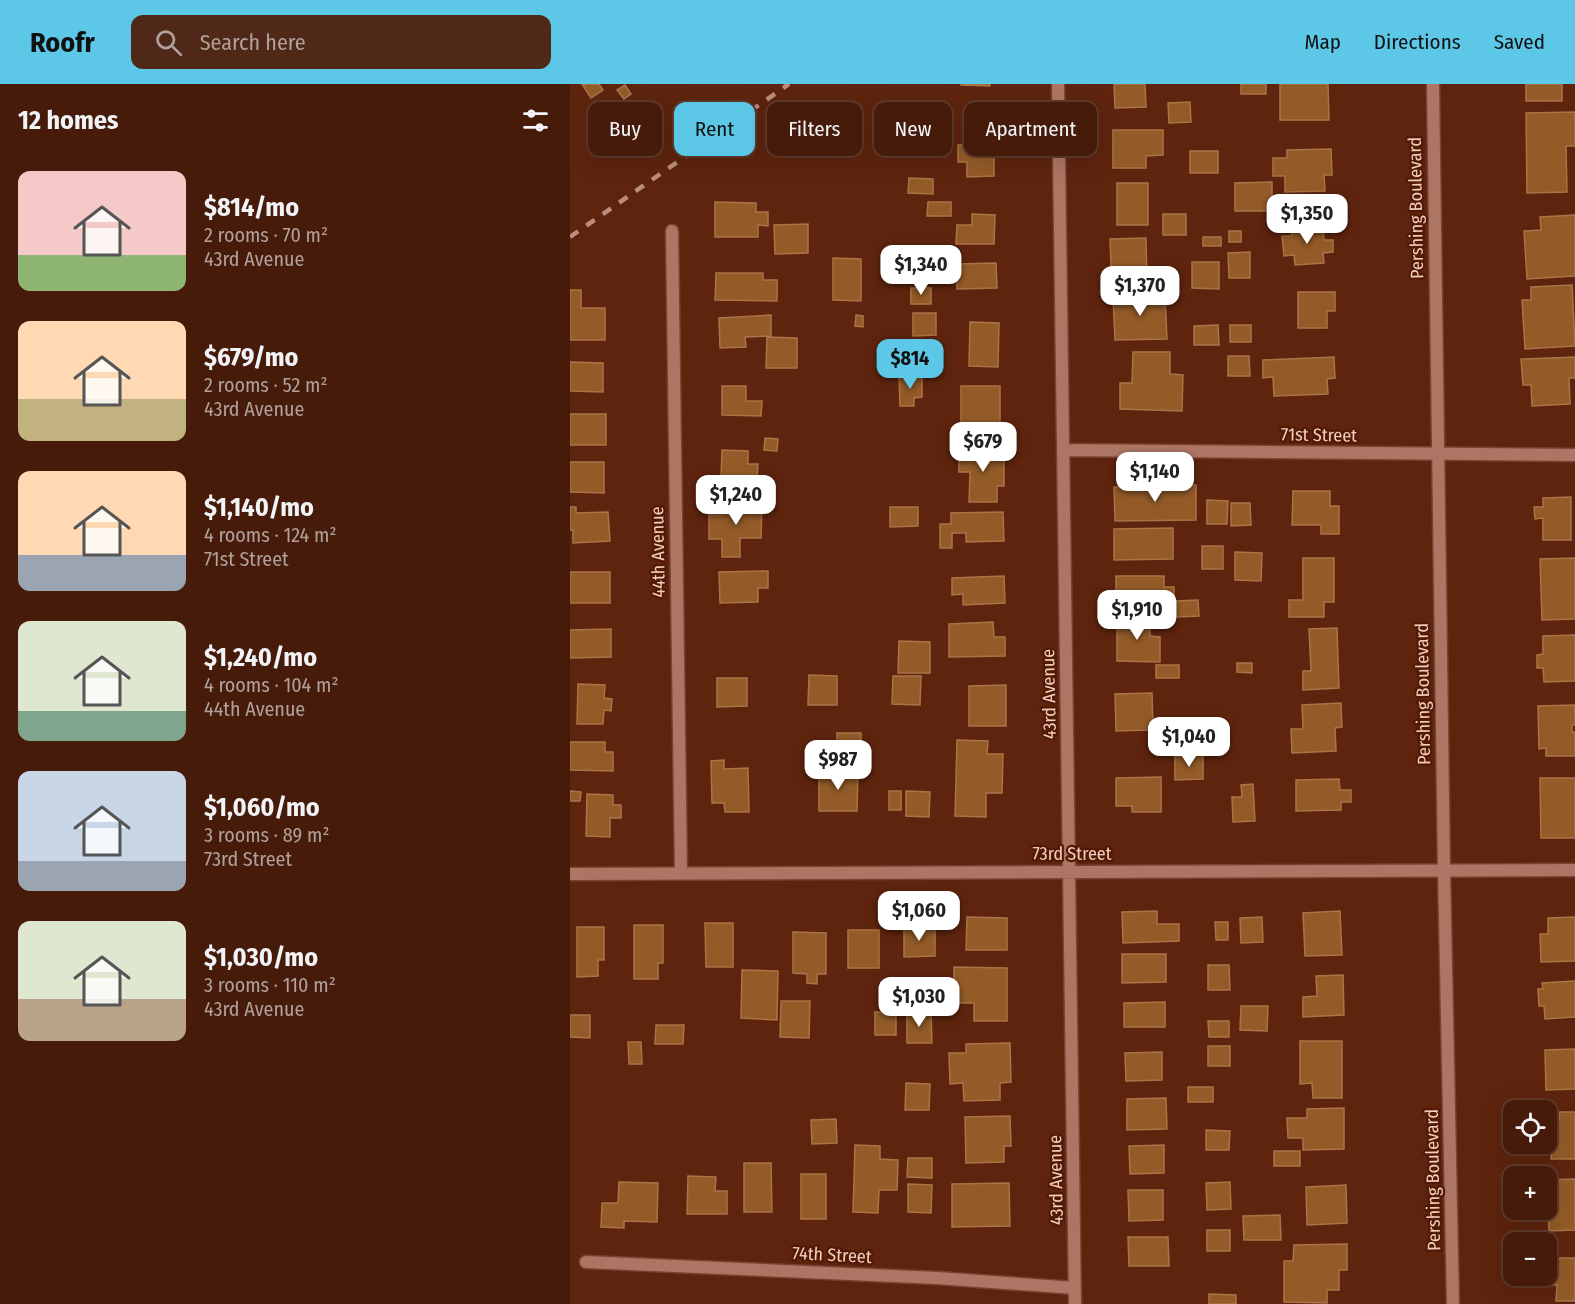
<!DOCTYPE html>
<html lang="en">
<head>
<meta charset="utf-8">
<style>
	body { margin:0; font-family:"Fira Sans Condensed",sans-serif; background:#502818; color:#f1f3f6; height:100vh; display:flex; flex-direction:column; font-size:22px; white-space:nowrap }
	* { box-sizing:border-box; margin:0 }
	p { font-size:20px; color:#b0a19c }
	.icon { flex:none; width:33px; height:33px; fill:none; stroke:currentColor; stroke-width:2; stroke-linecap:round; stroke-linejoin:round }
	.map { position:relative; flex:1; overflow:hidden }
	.panel { display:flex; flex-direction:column; background:#461b0a; width:570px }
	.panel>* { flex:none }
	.banner { position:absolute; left:18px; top:18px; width:570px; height:54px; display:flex; gap:12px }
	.buttons { position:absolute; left:933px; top:1016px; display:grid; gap:12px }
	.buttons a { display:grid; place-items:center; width:54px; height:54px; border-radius:12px; background:#461b0a; box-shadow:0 6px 24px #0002,0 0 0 2px #5e392b; font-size:30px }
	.price { position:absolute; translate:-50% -51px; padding:0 14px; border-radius:12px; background:#fff; color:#222; font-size:20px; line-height:39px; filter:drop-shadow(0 2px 3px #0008) }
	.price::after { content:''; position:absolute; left:50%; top:36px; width:18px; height:14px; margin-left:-9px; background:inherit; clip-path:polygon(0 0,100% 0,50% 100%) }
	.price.current { background:#5cc7e7; color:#111 }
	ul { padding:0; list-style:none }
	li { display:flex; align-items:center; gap:18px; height:150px; padding:0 18px }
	li span { display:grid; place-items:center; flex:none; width:168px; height:120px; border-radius:12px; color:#555 }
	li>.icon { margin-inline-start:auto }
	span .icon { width:72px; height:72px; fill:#fffc; stroke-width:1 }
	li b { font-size:26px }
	h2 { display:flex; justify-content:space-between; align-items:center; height:72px; padding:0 18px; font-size:26px }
	.tag { padding:0 21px; border-radius:12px; background:#461b0a; box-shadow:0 6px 24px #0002,0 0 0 2px #5e392b; font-size:21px; line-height:54px }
	.tag.current { background:#5cc7e7; color:#111 }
	header { display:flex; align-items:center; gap:36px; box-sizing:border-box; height:84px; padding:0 30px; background:#5cc7e7; color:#111 }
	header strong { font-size:28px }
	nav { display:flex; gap:33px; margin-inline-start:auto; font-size:21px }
	.search { width:420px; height:54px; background:#502818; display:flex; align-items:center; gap:15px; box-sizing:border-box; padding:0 21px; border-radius:12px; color:#b0a19c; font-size:22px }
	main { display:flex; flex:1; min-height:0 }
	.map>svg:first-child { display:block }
</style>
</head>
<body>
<header>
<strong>Roofr</strong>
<div class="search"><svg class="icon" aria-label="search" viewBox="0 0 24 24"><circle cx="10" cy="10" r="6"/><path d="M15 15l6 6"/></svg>Search here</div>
<nav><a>Map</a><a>Directions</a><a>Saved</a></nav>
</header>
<main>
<section class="panel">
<h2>12 homes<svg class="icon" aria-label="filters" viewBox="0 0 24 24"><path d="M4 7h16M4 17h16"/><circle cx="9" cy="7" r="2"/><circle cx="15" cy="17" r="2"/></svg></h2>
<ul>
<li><span style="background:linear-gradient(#f6c9c9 70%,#8fb573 0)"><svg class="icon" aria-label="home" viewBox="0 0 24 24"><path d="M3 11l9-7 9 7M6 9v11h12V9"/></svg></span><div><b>$814/mo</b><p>2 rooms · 70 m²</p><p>43rd Avenue</p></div></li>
<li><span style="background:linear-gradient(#ffd9b3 65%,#c2b280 0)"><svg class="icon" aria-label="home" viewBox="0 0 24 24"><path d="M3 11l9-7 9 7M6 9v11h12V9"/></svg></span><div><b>$679/mo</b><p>2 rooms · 52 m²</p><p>43rd Avenue</p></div></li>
<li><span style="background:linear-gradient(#ffd9b3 70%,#9aa5b1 0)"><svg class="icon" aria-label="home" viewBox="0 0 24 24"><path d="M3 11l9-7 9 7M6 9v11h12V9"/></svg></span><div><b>$1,140/mo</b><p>4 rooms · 124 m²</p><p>71st Street</p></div></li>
<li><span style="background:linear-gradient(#dfe7d0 75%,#7fa58c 0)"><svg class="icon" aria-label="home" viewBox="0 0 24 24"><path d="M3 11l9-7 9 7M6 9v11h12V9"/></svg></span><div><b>$1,240/mo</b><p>4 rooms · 104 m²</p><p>44th Avenue</p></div></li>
<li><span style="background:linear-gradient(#c9d6e8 75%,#9aa5b1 0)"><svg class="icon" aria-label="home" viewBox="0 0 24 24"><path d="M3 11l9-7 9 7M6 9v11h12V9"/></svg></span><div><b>$1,060/mo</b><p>3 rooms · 89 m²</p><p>73rd Street</p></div></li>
<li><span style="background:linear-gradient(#dfe7d0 65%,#b9a48a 0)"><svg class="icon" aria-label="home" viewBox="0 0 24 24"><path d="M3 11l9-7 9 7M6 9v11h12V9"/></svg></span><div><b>$1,030/mo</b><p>3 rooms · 110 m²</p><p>43rd Avenue</p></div></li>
</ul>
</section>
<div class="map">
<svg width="1005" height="1220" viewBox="0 0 1005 1220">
	<rect width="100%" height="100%" fill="#5e240e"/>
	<path fill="#935b28" stroke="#aa7447" stroke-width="1.5" d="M12,0h17l4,6 -12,8z
		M391,0h29v2l-29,-1z
		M544,0h31l1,23 -31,1z
		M671,0h25v10h-25z
		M710,0h48l1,36h-49z
		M956,0h36v17h-36z
		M55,1l6,9 -7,5 -7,-9z
		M620,18l1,20 -22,1 -1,-20z
		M1005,28v34h-9l1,46 -40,1 -1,-80z
		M543,46h50v25l-17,1v12h-33z
		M396,50h28v42l-27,1v-15h-9v-17h9z
		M761,65l1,26h-8l1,16 -40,1v-16h-12v-18h14v-8z
		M620,67h28v22h-28z
		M339,94l24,1v15l-25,-1z
		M702,98v29h-37v-28z
		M547,99h31v42h-31z
		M145,118l41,1v9h12v14l-10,-1v12h-43z
		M358,118h23v14h-24z
		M402,130l23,1 -1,29h-38l1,-19h15z
		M593,130h23v21h-23z
		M1005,131v61l-48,3 -3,-48 17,-1 -1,-13z
		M238,140v29l-33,1 -1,-29z
		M753,142l1,14h9v12l-10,1 1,10 -29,2 -1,-10 -10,1 -2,-20h10l-1,-8z
		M659,147h12v11h-12z
		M633,153h18v9h-18z
		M576,154l1,48 -35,1 -2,-48z
		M680,168v26h-21l-1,-25z
		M263,174l28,1v42l-28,-1z
		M622,178h27v27l-27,-1z
		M426,179l1,25 -40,1 -1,-25z
		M146,189h47v7h14v21l-62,-1z
		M1002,201l3,61 -50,3 -3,-49h9v-13z
		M341,204h20v16h-20z
		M0,206h11v18h24v32h-35z
		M728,208h37v19h-8v17h-29z
		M595,210l2,45 -52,1 -2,-44z
		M343,229h23v22l-23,1z
		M201,231v21l-26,1 1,10 -26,1 -1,-30z
		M286,231l7,1v11l-8,-1z
		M400,238l29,1 -1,44 -29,-1z
		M648,241l1,20h-25v-19z
		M660,241h21v17h-21z
		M197,253l30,1v30h-31z
		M563,268h37v22l13,1 -1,36 -62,-2v-26h12z
		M658,272h21l1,20h-22z
		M764,273l1,21 -8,1 1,15 -54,2 -1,-19 -10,1v-18z
		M1005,273v21h-6l1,26 -38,2 -1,-21h-8l-2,-26z
		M0,278l33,1v29l-33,-1z
		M352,292v21l-8,1v8h-14l-1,-29z
		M152,302h24v15h16l-1,15 -39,-1z
		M391,302h39v43h-39z
		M0,330h36v31h-36z
		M195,354l13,1 -1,12 -13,-1z
		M389,365h45v37h-7v16h-28l1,-30h-11z
		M152,366l26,1v13h10l-1,13h-36z
		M0,378h34v31l-34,-1z
		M626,401v35l-81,1 -1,-34z
		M723,407h37v15h9v28h-18v-9h-29z
		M1001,413v43h-28v-22l-8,1 -1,-12h9v-9z
		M637,416l21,1 -1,23h-20z
		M661,419h19l1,22 -20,1z
		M152,420h40l-1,34h-21v19h-18v-18h-13v-24h13z
		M0,423h6v6l32,-1 2,29 -37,2v-13h-3z
		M320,423h28v19l-28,1z
		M433,428l1,29 -38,1v-9h-14v15h-12v-24h11v-11z
		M603,444v31l-59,1v-31z
		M632,462h21v23h-21z
		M665,468l27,1 -1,28 -26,-1z
		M733,474h31v44h-10v15h-35v-17h14z
		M1005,474v61l-33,1 -2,-61z
		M198,487v17h-10v14l-38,1 -1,-31z
		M0,488h40v31h-40z
		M434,492l1,27 -42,2v-11l-11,1v-17z
		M546,492h48v11h10v14h-11v7h-47z
		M628,516l1,16 -23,1v-16z
		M547,534l33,1v17l10,1v25l-43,-1z
		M423,538l1,15h11v19l-56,1v-33z
		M767,544l2,60 -36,2v-19h8l-2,-42z
		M41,545v28l-41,1v-28z
		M1005,551v46l-31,1 -1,-14h-6v-13l6,-1v-18z
		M329,557l31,1v31h-32z
		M667,579h15v10l-15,-1z
		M586,581h23v13h-23z
		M239,591l28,1v29h-29z
		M323,592h28l-1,29 -28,-1z
		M147,594h30v28l-30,1z
		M8,600l27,1 -1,13 8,1 -1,12 -7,-1 -1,14h-26z
		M436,601v41h-37v-40z
		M582,609l1,37 -37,1 -1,-37z
		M771,619l1,24 -7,1 1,23 -44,2 -1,-24h12l-1,-24z
		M1005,621v20h-3v7h3v24h-29v-8l-7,1 -1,-43z
		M638,645v16h-32v-15z
		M267,649h24v22l-24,1z
		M387,656l31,1 -1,13h16l-1,39h-16v24l-31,-1z
		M0,658h35v10h8v19l-43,-1z
		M633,671v24l-28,1v-24z
		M154,676v9l24,-1 1,44h-24l-1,-9h-12l-1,-42z
		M249,686l39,1 -1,40h-38z
		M591,693v35h-29v-6h-16v-28z
		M970,694h35v60h-34z
		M769,695l1,11h11v12h-10v8l-45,1v-31z
		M683,700l2,37 -22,1 -1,-25h10l-1,-12z
		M0,707l11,1 -1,9h-10z
		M319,707h12v19h-12z
		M336,707l24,1 -1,25 -23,-1z
		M17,710l26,1v10h8v13h-11v19l-24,-1z
		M587,827v13h22v17l-56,2 -1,-31z
		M770,827l2,44 -37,1 -2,-43z
		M397,833l40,1v32h-41z
		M692,833l1,25 -22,1 -1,-25z
		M1005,833v44l-34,1 -1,-28h8v-16z
		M645,838h13v18h-12z
		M135,839h28v44h-27z
		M64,841h29v38h-5v16h-24z
		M7,843h27v33h-6v16l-21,1z
		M334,843h31v29l-31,1z
		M278,846h31v38h-31z
		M223,848l33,1v41h-9v10l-10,-1v-9l-14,-1z
		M552,870h44v28l-44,1z
		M638,881h21l1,25h-22z
		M384,883l53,1v53h-33v-18h-20z
		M172,886l36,1 -1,49 -36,-2z
		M773,891l1,40 -41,2v-20l14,-1 -1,-20z
		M1005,897v36l-30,2 -1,-13h-5l-1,-17h5l-1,-6z
		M211,917h29l-1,37 -29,-1z
		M595,918v25h-41v-24z
		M671,922h27l-1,25 -27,-1z
		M305,928h21v23h-21z
		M337,929h24l1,30h-25z
		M0,931h20v23l-20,-1z
		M638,937h21v16h-20z
		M86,941h28l-1,19h-28z
		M730,957h42v57h-29l-1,-15 -12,1z
		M58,958h13l1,22h-13z
		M440,959l1,39 -11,1v17l-36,1 -1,-18 -13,1 -1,-31h17v-9z
		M638,962h22v20h-22z
		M1005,965v40l-29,1 -1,-40z
		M592,968v28l-36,1 -1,-28z
		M336,999l24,1 -1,26h-24z
		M618,1003h25v15h-25z
		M596,1014l1,31 -40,1v-31z
		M774,1024v41l-41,1v-12h-15l-1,-20h20v-9z
		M989,1028h16v47h-24l1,-11 -5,-1 -1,-27 13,-1z
		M440,1032l1,30h-7v16l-38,1 -1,-46z
		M266,1035l1,24 -25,1 -1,-24z
		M636,1046l24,1 -1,19h-23z
		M285,1061l25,1v13l18,1 -1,30h-18l-1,23 -25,-1z
		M594,1061v28l-34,1 -1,-28z
		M704,1067h26v15h-26z
		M338,1074h24v20l-25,-1z
		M174,1079h27l1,49h-28z
		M231,1090h25v45h-25z
		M118,1092l28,1 -1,14h12v23h-40z
		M1005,1095v51l-26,1 -2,-51z
		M49,1098l39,1 -1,39 -33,-1v7l-23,-1 1,-24h16z
		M660,1098l1,27 -24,1 -1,-27z
		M439,1099l1,43 -58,1v-43z
		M338,1100l24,1 -1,28 -23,-1z
		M776,1101l1,38 -40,2 -1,-38z
		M558,1106h35v30l-34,1z
		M710,1131l1,25h-37l-1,-24z
		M637,1146h23v21h-23z
		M558,1153h40l1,29h-40z
		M777,1160v26h-8v20h-12v13l-43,-1v-41h9l1,-16z
		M981,1174h24v43h-19l1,-16h-7z
		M639,1210l27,1v9h-27z"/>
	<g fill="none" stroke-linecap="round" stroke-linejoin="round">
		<g stroke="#79422e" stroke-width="15">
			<path id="minor" d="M488,0l17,1220
				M102,147l9,642
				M493,366l512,5
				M0,790l1005,-4
				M16,1178l351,16 138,10"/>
		</g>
		<g stroke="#79422e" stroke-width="15">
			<path id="tertiary" d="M863,0l11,786 9,434"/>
		</g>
		<use href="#minor" stroke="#ad7664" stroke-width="12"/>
		<use href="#tertiary" stroke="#ad7664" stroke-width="12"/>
		<path stroke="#ba8d7d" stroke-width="4.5" stroke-dasharray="10 10" stroke-linecap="butt" d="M0,153l219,-153"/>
	</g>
	<g text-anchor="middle" stroke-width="4.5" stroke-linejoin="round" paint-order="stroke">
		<g font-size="18" fill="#f2cdc0" stroke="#521903">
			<text transform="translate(846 124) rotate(-91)" y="6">Pershing Boulevard</text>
			<text transform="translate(749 351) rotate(1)" y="6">71st Street</text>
			<text transform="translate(88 468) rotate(-91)" y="6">44th Avenue</text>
			<text transform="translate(479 610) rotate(-91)" y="6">43rd Avenue</text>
			<text transform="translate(853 610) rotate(-91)" y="6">Pershing Boulevard</text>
			<text x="502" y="776">73rd Street</text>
			<text transform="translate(486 1096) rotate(-91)" y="6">43rd Avenue</text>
			<text transform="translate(863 1096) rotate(-91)" y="6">Pershing Boulevard</text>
			<text transform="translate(262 1171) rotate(3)" y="6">74th Street</text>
		</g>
	</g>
</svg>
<div class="buttons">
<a><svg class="icon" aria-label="locate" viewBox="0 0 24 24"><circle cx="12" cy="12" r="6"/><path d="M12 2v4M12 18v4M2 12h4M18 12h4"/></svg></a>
<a>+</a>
<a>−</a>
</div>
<b class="price" style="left:737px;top:161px">$1,350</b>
<b class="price" style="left:351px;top:212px">$1,340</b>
<b class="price" style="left:570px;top:233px">$1,370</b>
<b class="price current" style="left:340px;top:306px">$814</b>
<b class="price" style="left:413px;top:389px">$679</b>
<b class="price" style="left:585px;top:419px">$1,140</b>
<b class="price" style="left:166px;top:442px">$1,240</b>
<b class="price" style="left:567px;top:557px">$1,910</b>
<b class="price" style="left:619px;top:684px">$1,040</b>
<b class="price" style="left:268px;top:707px">$987</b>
<b class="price" style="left:349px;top:858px">$1,060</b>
<b class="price" style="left:349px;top:944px">$1,030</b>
<div class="banner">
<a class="tag">Buy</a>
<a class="tag current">Rent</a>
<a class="tag">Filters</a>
<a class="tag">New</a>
<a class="tag">Apartment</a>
</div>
</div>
</main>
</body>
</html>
